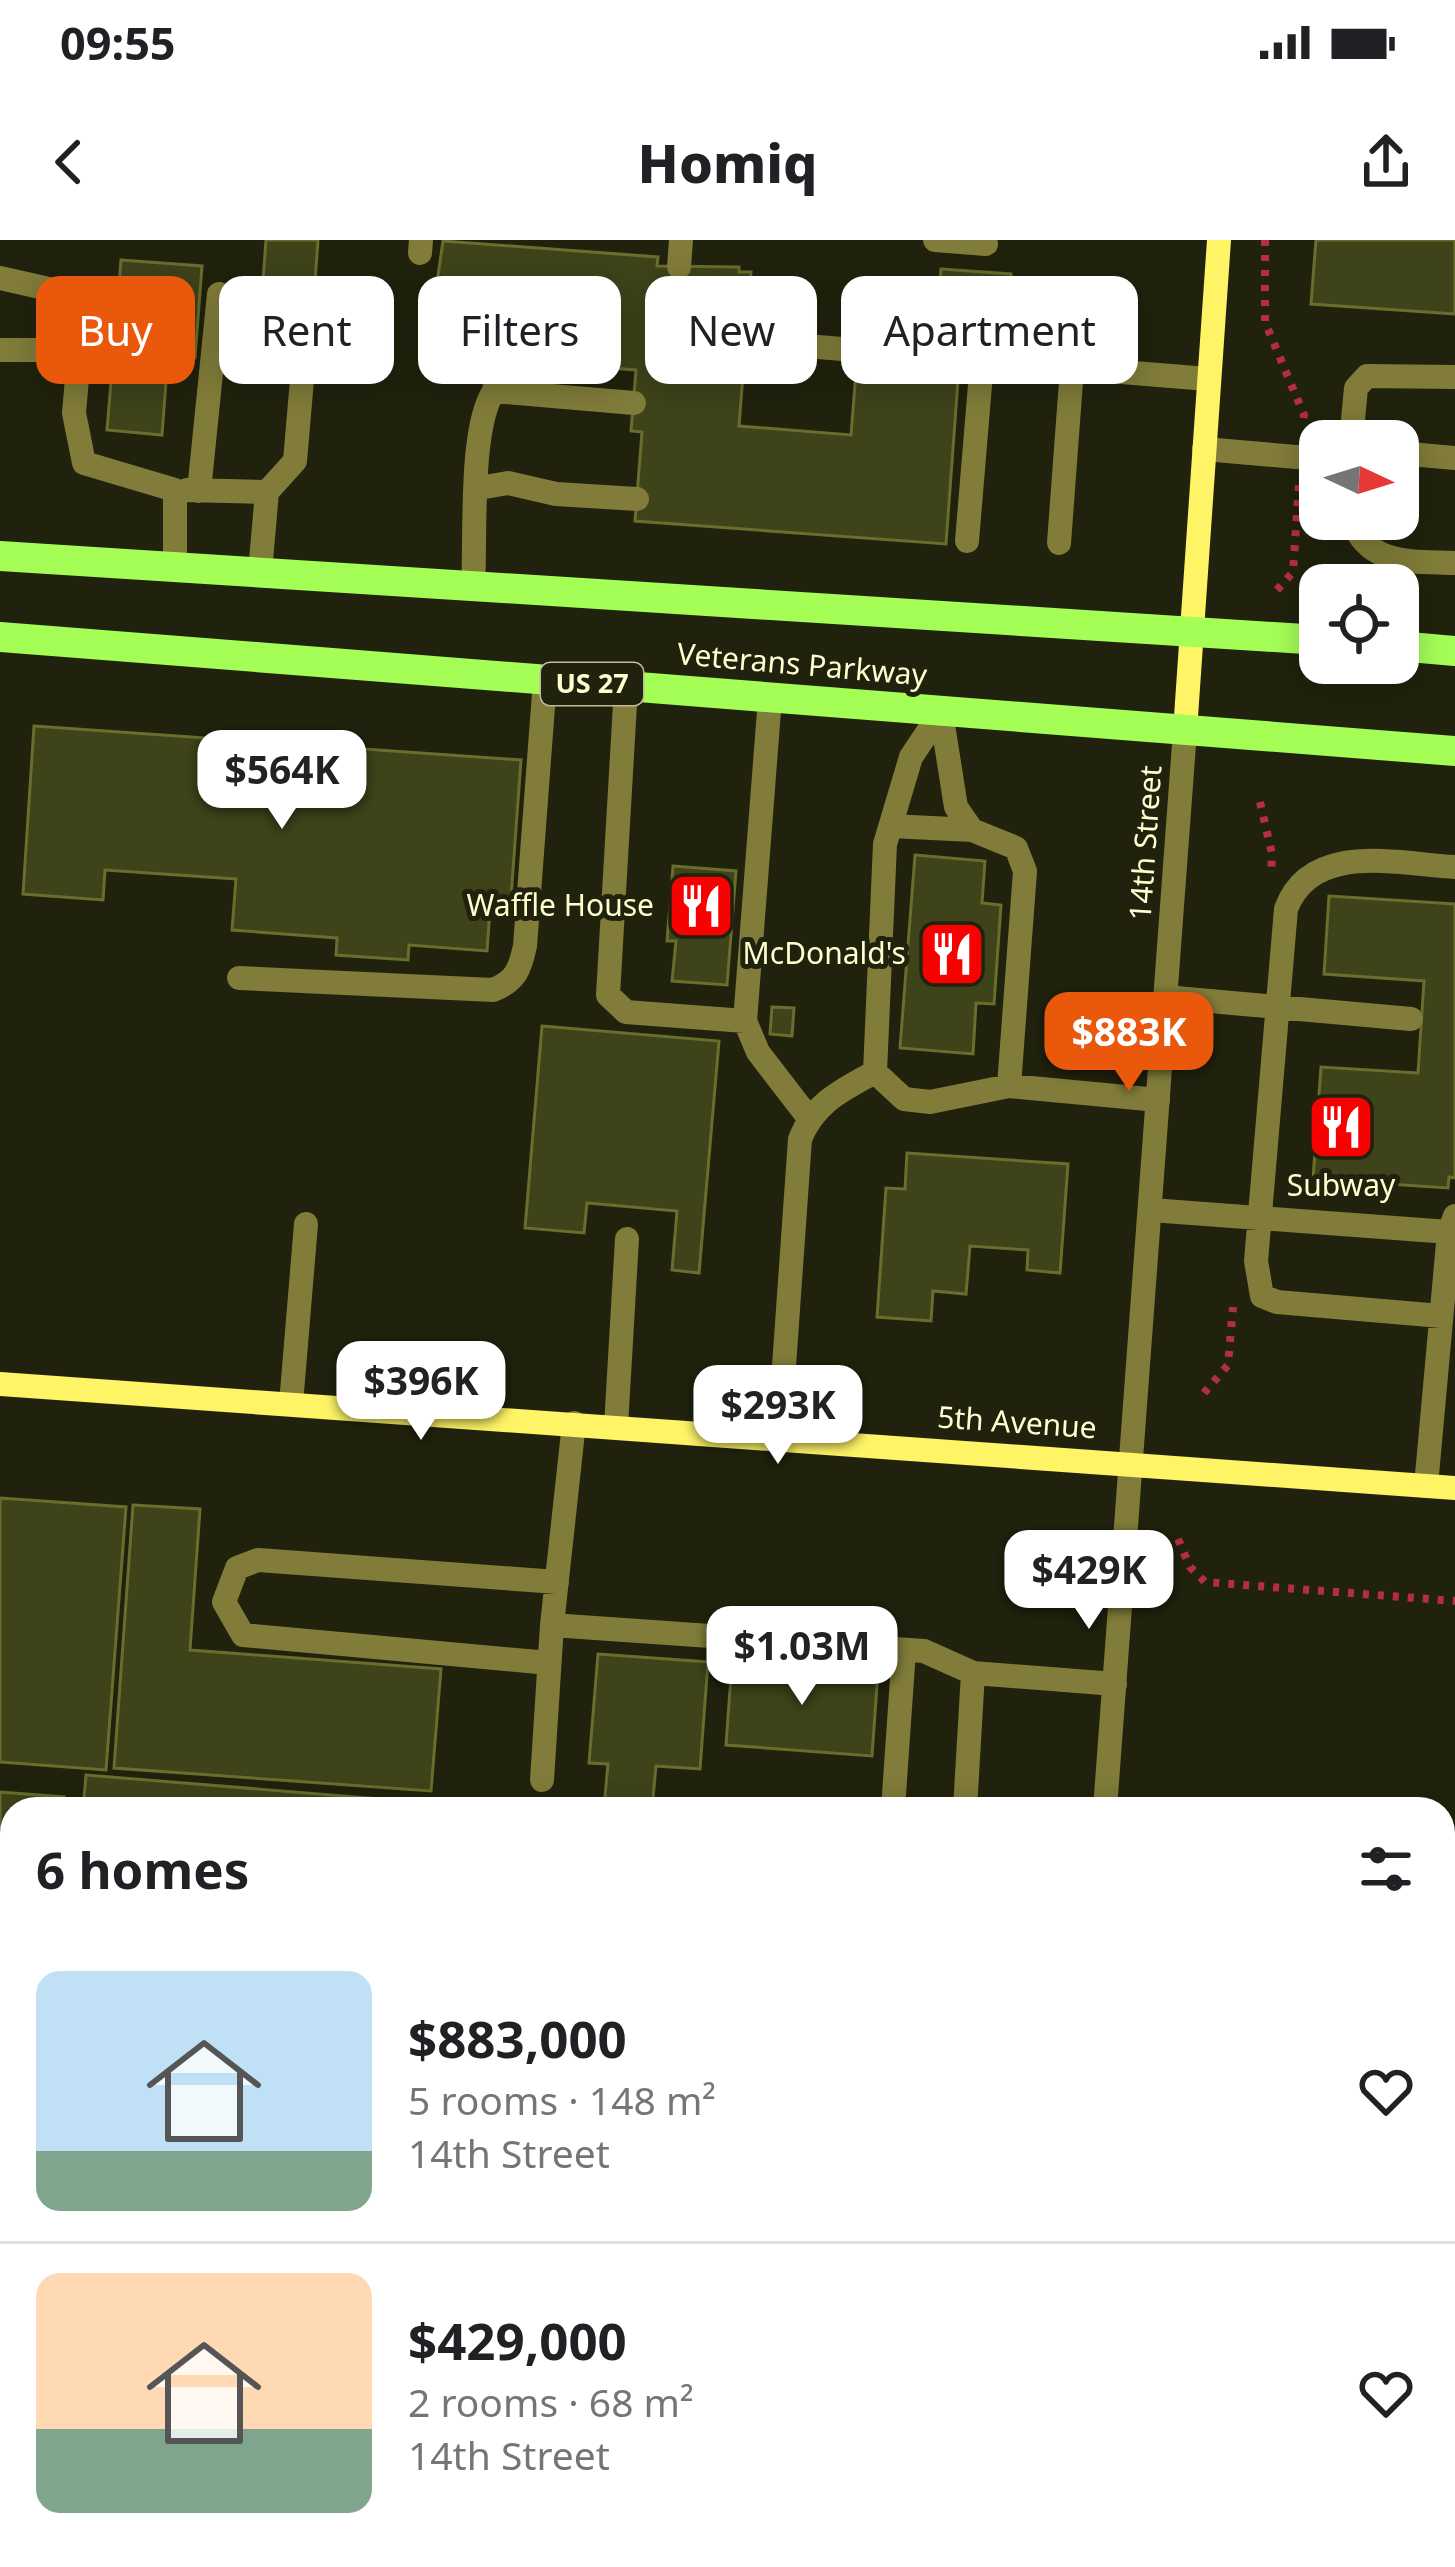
<!DOCTYPE html>
<html lang="en">
<head>
<meta charset="utf-8">
<style>
	body { margin:0; font-family:"Noto Sans",sans-serif; background:#f2f2f2; color:#202124; height:100vh; display:flex; flex-direction:column; font-size:45px; white-space:nowrap }
	* { box-sizing:border-box; margin:0 }
	p { font-size:39px; color:#757577 }
	.icon { flex:none; width:66px; height:66px; fill:none; stroke:currentColor; stroke-width:2; stroke-linecap:round; stroke-linejoin:round }
	.map { position:relative; flex:1; overflow:hidden }
	.drawer { position:absolute; left:0px; top:1557px; width:1455px; height:771px; display:flex; flex-direction:column; background:#fff; border-radius:36px 36px 0 0; box-shadow:0 6px 30px #0003 }
	.drawer>* { flex:none }
	.banner { position:absolute; left:36px; top:36px; width:1383px; height:108px; display:flex; gap:24px }
	.needle { width:78px; rotate:94deg }
	.buttons { position:absolute; left:1299px; top:180px; display:grid; gap:24px }
	.buttons a { display:grid; place-items:center; width:120px; height:120px; border-radius:24px; background:#fff; box-shadow:0 6px 30px #0003; font-size:60px }
	.price { position:absolute; translate:-50% -102px; padding:0 27px; border-radius:24px; background:#fff; color:#222; font-size:39px; line-height:78px; filter:drop-shadow(0 3px 6px #0008) }
	.price::after { content:''; position:absolute; left:50%; top:72px; width:36px; height:27px; margin-left:-18px; background:inherit; clip-path:polygon(0 0,100% 0,50% 100%) }
	.price.on { background:#ea580c; color:#fff }
	ul { padding:0; list-style:none }
	li { display:flex; align-items:center; gap:36px; height:300px; padding:0 36px }
	li+li { border-top:3px solid #e0e0e0 }
	li span { display:grid; place-items:center; flex:none; width:336px; height:240px; border-radius:24px; color:#555 }
	li>.icon { margin-inline-start:auto }
	span .icon { width:144px; height:144px; fill:#fffc; stroke-width:1 }
	li b { font-size:51px }
	h2 { display:flex; justify-content:space-between; align-items:center; height:144px; padding:0 36px; font-size:51px }
	.pill { padding:0 42px; border-radius:24px; background:#fff; box-shadow:0 6px 30px #0003; font-size:42px; line-height:108px }
	.pill.on { background:#ea580c; color:#fff }
	.status { display:flex; justify-content:space-between; align-items:center; height:84px; padding:0 60px; background:#fff; direction:ltr }
	.status svg { height:33px; fill:currentColor }
	header { display:flex; justify-content:space-between; align-items:center; height:156px; padding:0 36px; background:#fff; font-size:54px; font-weight:800 }
	.map>svg:first-child { display:block }
</style>
</head>
<body>
<div class="status"><b>09:55</b><svg viewBox="0 0 49 12"><path d="M0 12V9h3v3zM5 12V6h3v6zM10 12V3h3v9zM15 12V0h3v12zM26 1h20v11H26zM47 4h2v5h-2z"/></svg></div>
<header><svg class="icon" aria-label="back" viewBox="0 0 24 24"><path d="M15 5l-7 7 7 7"/></svg>Homiq<svg class="icon" aria-label="share" viewBox="0 0 24 24"><path d="M12 15V3M7 8l5-5 5 5M5 13v7h14v-7"/></svg></header>
<div class="map">
<svg width="1455" height="2327" viewBox="0 0 1455 2327">
	<rect width="100%" height="100%" fill="#20220d"/>
	<path fill="#3e431a" stroke="#686e2c" stroke-width="3" d="M266,0h52l-6,84 -52,-3z
		M1316,0h139v74l-144,-10z
		M443,1l215,16 -1,9 82,1v5h12l-12,154 112,9 5,-63 102,8 -12,164 -311,-23 7,-89 -11,-1 5,-61 -202,-15 1,-9 -7,-1z
		M121,20l81,6 -7,92 -27,-2 -6,79 -55,-5z
		M941,29l70,5 -3,44 -70,-5z
		M34,486l487,34 -10,137 -20,-2 -4,56 -78,-6 -1,15 -72,-5 1,-17 -105,-8 4,-51 -131,-9 -2,30 -80,-6z
		M915,615l70,6 -3,42 19,2 -7,99 -18,-1 -3,51 -73,-6z
		M673,626l63,5 -9,114 -55,-4 4,-40h-9z
		M1329,656l126,8v274l-6,-1 -1,11 -135,-9 8,-112 97,6 6,-92 -100,-7z
		M772,767l22,1 -2,28 -22,-2z
		M542,786l177,15 -20,232 -27,-3 5,-59 -90,-8 -3,30 -59,-5z
		M907,913l161,11 -8,109 -33,-3 1,-20 -58,-4 -4,48 -33,-3 -2,30 -54,-4 9,-129 19,1z
		M0,1258l126,9 -20,263 -106,-8z
		M133,1265l67,4 -10,141 251,19 -10,122 -317,-23z
		M598,1414l110,8 -8,107 -44,-3 -4,43 -48,-2 4,-43 -19,-1z
		M732,1421l146,10 -6,85 -146,-11z
		M86,1535l392,32v2h-395z
		M0,1552l64,5 -1,12h-51v186l-12,-1z
		M6,2029l6,1v77l-12,-1z"/>
	<g fill="none" stroke-linecap="round" stroke-linejoin="round">
		<path stroke="#b32e43" stroke-width="8" stroke-dasharray="6 9" stroke-linecap="butt" d="M1265,0v82l39,93 -1,12
			M1277,350l16,-18 6,-88
			M1260,562l12,52 -1,20
			M1204,1153l24,-28 5,-58
			M1178,1299l12,28 15,15 250,19"/>
		<path stroke="#817c39" stroke-width="24" d="M935,0l51,4
			M420,13l1,-13
			M679,27l2,-27
			M0,38l84,19 -10,116 10,50 91,27v77
			M745,101l327,27
			M0,110h79
			M494,151l4,-32
			M1351,201l5,-53 11,-12 88,1
			M1204,209l116,10
			M1398,213l57,5
			M479,248l29,-5 48,11 81,5
			M187,250l80,2 -7,80
			M199,251l20,-197
			M267,252l28,-31 8,-93
			M1352,279c15,48 62,42 103,44
			M967,301l15,-180
			M1059,303l13,-175 136,11
			M1387,345l2,-25
			M473,346c3,-47 -4,-159 21,-195l140,12
			M626,447l-18,308 18,17 119,9
			M770,458l-25,323 13,31 50,65
			M941,472l-30,45 -26,87 -10,228 29,27 26,3 79,-16 149,14
			M941,472l15,95 16,23 44,18 9,23 -16,215
			M891,586l81,4
			M239,738l254,12c23,-9 27,-21 32,-44l20,-266
			M1165,757l246,22
			M1151,970l298,22
			M1441,1076l-164,-14 -15,-6 -6,-35 30,-352c25,-68 112,-45 169,-42
			M291,1164l15,-180
			M574,1183l-22,202 372,26 49,22 142,11
			M616,1186l11,-187
			M779,1197l21,-298c14,-36 42,-49 75,-67
			M1426,1246l23,-254 6,-16
			M549,1423l-306,-28 -19,-33 13,-34 21,-8 299,22
			M542,1540l10,-155
			M893,1569l11,-159
			M965,1569l8,-136
			M0,1906v19
			M1045,2327l1,-11"/>
		<path stroke="#817c39" stroke-width="24" d="M1105,1569l80,-1078"/>
		<path stroke="#fef466" stroke-width="24" d="M1185,491l34,-491
			M0,1144l1455,104
			M0,1868h12
			M0,1966h12
			M1443,1973l12,1
			M1443,2044l12,1"/>
		<path stroke="#a5fe56" stroke-width="30" d="M0,316l1320,84
			M0,397l1455,114
			M1398,406l57,5"/>
		<path stroke="#f80201" stroke-width="9" stroke-dasharray="18 15" stroke-linecap="butt" d="M0,2309l12,1
			M54,2316l54,11"/>
	</g>
	<defs>
		<g id="restaurant-square" transform="scale(3.45)"><rect x="-9" y="-9" width="18" height="18" rx="4" fill="#f80201" stroke="#20220d"/><path d="M-5-6h1v4h1v-4h1v4h1v-4h1v5L-1.5 .5V6h-2V.5L-5-1ZM5-6V6H3V1.5H1.5Q1.5-4 5-6Z" fill="#fff"/></g>
	</defs>
	<g fill-rule="evenodd">
		<use href="#restaurant-square" x="701" y="666"/>
		<use href="#restaurant-square" x="952" y="714"/>
		<use href="#restaurant-square" x="1341" y="887"/>
	</g>
	<g text-anchor="middle" stroke-width="10" stroke-linejoin="round" paint-order="stroke">
		<rect fill="#20220d" stroke="#bbbd94" stroke-width="3" x="541" y="423" width="102" height="42" rx="9"/>
		<g font-size="27" font-weight="bold" fill="#feffce">
			<text x="592" y="453">US 27</text>
		</g>
		<g font-size="30" fill="#feffce" stroke="#20220d">
			<text transform="translate(802 425) rotate(5)" y="10">Veterans Parkway</text>
			<text transform="translate(1146 603) rotate(-86)" y="10">14th Street</text>
			<text transform="translate(1017 1183) rotate(4)" y="10">5th Avenue</text>
		</g>
		<g font-size="30" fill="#feffce" stroke="#20220d" text-anchor="end">
			<text x="654" y="676">Waffle House</text>
			<text x="906" y="724">McDonald's</text>
			<text x="1341" y="956" text-anchor="middle">Subway</text>
		</g>
	</g>
</svg>
<div class="buttons">
<a><svg class="needle" viewBox="-14 -14 28 28"><path d="M0-13l5 13h-10z" fill="#e53935"/><path d="M0 13l5-13h-10z" fill="#757577"/></svg></a>
<a><svg class="icon" aria-label="locate" viewBox="0 0 24 24"><circle cx="12" cy="12" r="6"/><path d="M12 2v4M12 18v4M2 12h4M18 12h4"/></svg></a>
</div>
<b class="price" style="left:282px;top:592px">$564K</b>
<b class="price on" style="left:1129px;top:854px">$883K</b>
<b class="price" style="left:421px;top:1203px">$396K</b>
<b class="price" style="left:778px;top:1227px">$293K</b>
<b class="price" style="left:1089px;top:1392px">$429K</b>
<b class="price" style="left:802px;top:1468px">$1.03M</b>
<div class="banner">
<a class="pill on">Buy</a>
<a class="pill">Rent</a>
<a class="pill">Filters</a>
<a class="pill">New</a>
<a class="pill">Apartment</a>
</div>
<section class="drawer">
<h2>6 homes<svg class="icon" aria-label="filters" viewBox="0 0 24 24"><path d="M4 7h16M4 17h16"/><circle cx="9" cy="7" r="2"/><circle cx="15" cy="17" r="2"/></svg></h2>
<ul>
<li><span style="background:linear-gradient(#bfe0f5 75%,#7fa58c 0)"><svg class="icon" aria-label="home" viewBox="0 0 24 24"><path d="M3 11l9-7 9 7M6 9v11h12V9"/></svg></span><div><b>$883,000</b><p>5 rooms · 148 m²</p><p>14th Street</p></div><svg class="icon" aria-label="heart" viewBox="0 0 24 24"><path d="M12 20l-8-8c-3-5 5-10 8-4 3-6 11-1 8 4z"/></svg></li>
<li><span style="background:linear-gradient(#ffd9b3 65%,#7fa58c 0)"><svg class="icon" aria-label="home" viewBox="0 0 24 24"><path d="M3 11l9-7 9 7M6 9v11h12V9"/></svg></span><div><b>$429,000</b><p>2 rooms · 68 m²</p><p>14th Street</p></div><svg class="icon" aria-label="heart" viewBox="0 0 24 24"><path d="M12 20l-8-8c-3-5 5-10 8-4 3-6 11-1 8 4z"/></svg></li>
</ul>
</section>
</div>
</body>
</html>
